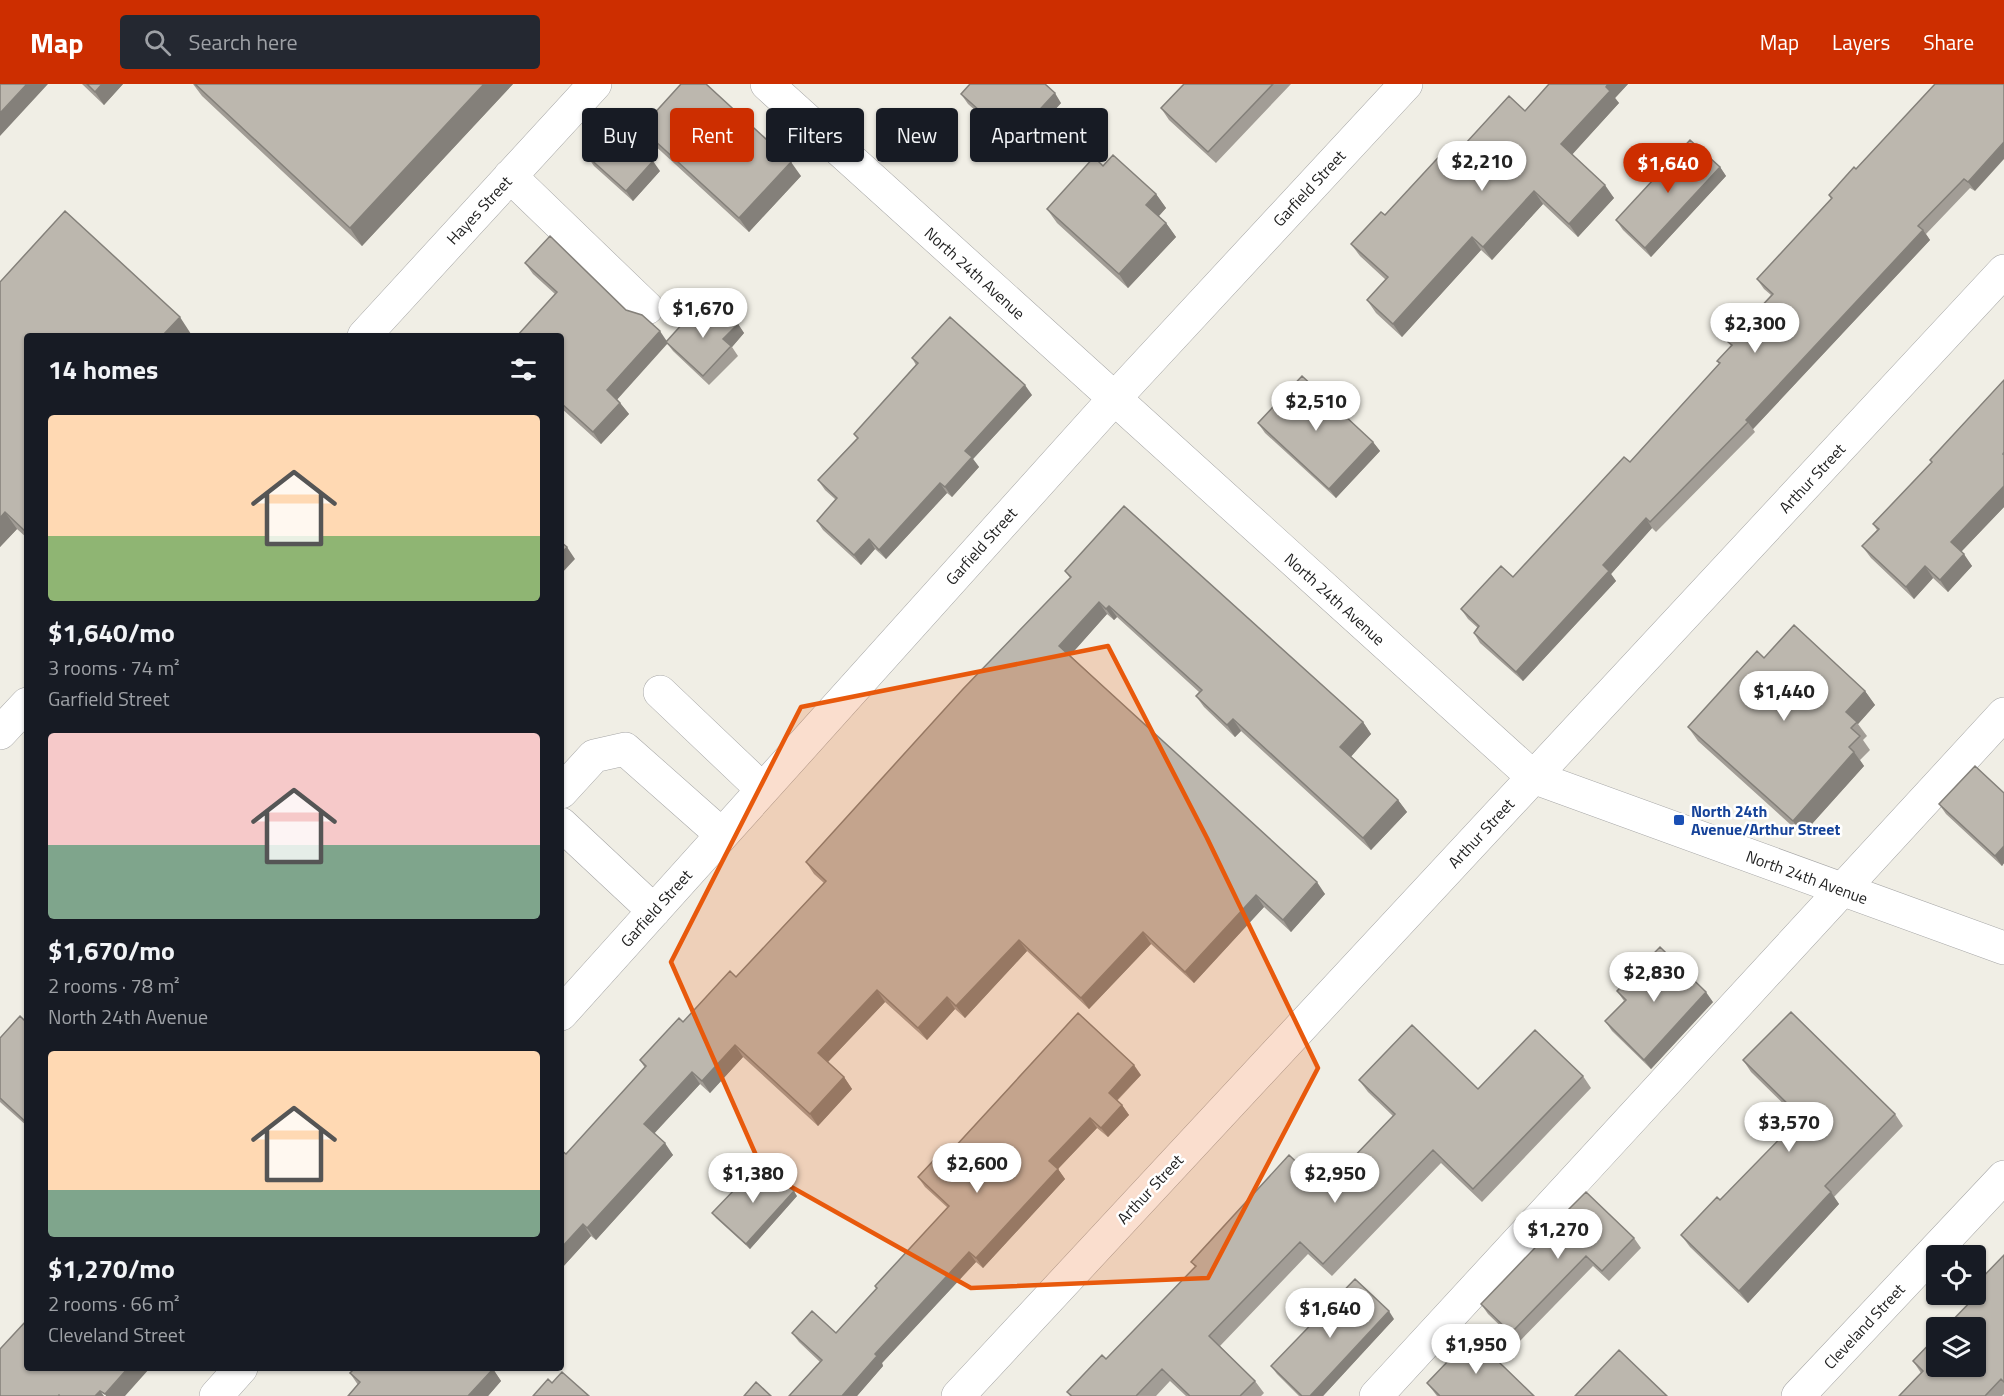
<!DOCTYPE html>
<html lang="en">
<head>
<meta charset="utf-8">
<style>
	body { margin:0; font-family:"Titillium Web",sans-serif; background:#242831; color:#f1f3f6; height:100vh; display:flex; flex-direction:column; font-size:22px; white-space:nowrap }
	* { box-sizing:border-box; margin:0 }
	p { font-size:20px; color:#9ea1a6 }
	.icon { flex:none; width:33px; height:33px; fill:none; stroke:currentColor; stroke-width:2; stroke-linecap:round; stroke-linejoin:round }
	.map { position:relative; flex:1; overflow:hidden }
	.sheet { position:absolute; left:24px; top:249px; width:540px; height:1038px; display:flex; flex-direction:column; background:#171b24; border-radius:6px; box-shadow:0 2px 4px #0004 }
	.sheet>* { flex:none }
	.guide { position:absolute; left:582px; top:24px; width:570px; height:54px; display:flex; gap:12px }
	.tools { position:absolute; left:1926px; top:1161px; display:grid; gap:12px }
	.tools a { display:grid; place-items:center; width:60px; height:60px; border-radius:6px; background:#171b24; box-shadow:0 2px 4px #0004; font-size:30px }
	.price { position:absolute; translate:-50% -51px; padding:0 14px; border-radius:21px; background:#fff; color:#222; font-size:20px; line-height:39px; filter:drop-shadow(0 2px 3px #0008) }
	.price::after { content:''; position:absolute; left:50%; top:36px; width:18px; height:14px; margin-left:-9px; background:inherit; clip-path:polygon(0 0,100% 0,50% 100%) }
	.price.active { background:#cd2e00; color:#fff }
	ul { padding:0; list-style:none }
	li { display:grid; align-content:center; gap:12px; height:318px; padding:0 24px }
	li span { display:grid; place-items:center; height:186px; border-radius:6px; color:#555 }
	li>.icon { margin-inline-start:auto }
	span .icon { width:108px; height:108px; fill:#fffc; stroke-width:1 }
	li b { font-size:26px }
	h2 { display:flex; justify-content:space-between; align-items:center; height:72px; padding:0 24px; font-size:26px }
	.pill { padding:0 21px; border-radius:6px; background:#171b24; box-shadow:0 2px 4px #0004; font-size:21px; line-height:54px }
	.pill.active { background:#cd2e00; color:#fff }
	header { display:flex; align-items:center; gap:36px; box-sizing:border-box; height:84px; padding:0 30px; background:#cd2e00; color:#fff }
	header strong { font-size:28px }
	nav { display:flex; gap:33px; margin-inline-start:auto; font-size:21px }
	.search { width:420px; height:54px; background:#242831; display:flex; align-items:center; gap:15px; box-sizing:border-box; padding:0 21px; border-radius:6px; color:#9ea1a6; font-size:22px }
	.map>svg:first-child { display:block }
</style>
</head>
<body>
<header>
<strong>Map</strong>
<div class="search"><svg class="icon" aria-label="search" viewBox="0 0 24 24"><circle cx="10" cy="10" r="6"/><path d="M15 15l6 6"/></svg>Search here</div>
<nav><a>Map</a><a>Layers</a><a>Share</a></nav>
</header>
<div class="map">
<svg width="2004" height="1312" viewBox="0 0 2004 1312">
	<rect width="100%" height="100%" fill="#f0eee5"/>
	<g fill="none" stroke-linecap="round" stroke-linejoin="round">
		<g stroke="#a6a6a6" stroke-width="34">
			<path id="minor" d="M767,0l766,693 471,171
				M510,92l137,132
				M364,252l231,-252
				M660,608l102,97
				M0,649l27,-29
				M561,708l33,-36 31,-7 96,85
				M561,740l93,87
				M561,930l552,-614 293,-316
				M216,1312l25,-28
				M958,1312l1046,-1125
				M1376,1312l628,-682
				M1798,1312l206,-219"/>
		</g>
		<use href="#minor" stroke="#fff" stroke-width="33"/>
	</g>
	<path fill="#a29d96" d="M82,0h41l-19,21z
		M193,0h320l-151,162 -160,-150z
		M1184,0h107l-75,79 -47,-43 -8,-12z
		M1549,0h79l-13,14 4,5 -47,51 42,44 -36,39 -35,-33 -51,56 -11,-10 -79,87 -26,-24 -9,-13 19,-20 -26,-24 -9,-12 34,-29 70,-60 70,-44z
		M1935,0l40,107 -5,-3 -44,46 4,6 -177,189 2,3 -99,100 -4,-4 -41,46 5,7 -93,100 -43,-38 -6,-10 4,-5 -10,-9 -7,-10 52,-32 117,-115 89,-98 -2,-3 14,-15 -3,-4 43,-47 -7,-6 -7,-10 74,-80 -2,-4 27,-26z
		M961,10l100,9 -47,52 -22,-21 -7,-10 2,-3 -19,-17z
		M641,44l160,48 -52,56 -98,-90z
		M587,72l73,15 -27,30 -39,-35z
		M1103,82l53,28 10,14 -7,8 7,7 10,14 -48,51 -71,-65 -10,-14z
		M1720,83l6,9 -75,81 -28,-27 -7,-10z
		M525,179l101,47 41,31 34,-22 37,5 6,9 -12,14 6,9 -29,29 -36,-34 -6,-8 -50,56 12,15 -28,30 -40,-36v-72l-6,-42 -22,-20z
		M0,198l191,52 -2,2h-162v202l-10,-9 -17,18z
		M912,274l120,37 -59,64 6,8 -27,30 -5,-4 -61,66 -11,-10 -14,16 -38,-35 -6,-9 19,-21 -11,-10 -7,-10 39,-42 -3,-4 62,-69z
		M2004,296v127l-43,45 11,14 -24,26 -15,-14 -19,21 -43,-41 -9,-12 15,-16 -4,-6 59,-62 -2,-2z
		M1258,339l115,19 7,9 -44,47 -71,-65z
		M1065,487l298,151 8,12 -20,22 47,44 9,12 -36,38 -130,-119 -6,6 -31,-30 -8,-11 3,-4 -82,-75 -3,3 -7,-6 -37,41 255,239 -34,38 -27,-25 -70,76 -43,-39 -62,65 -62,-58 -62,67 -10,-9 -28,31 -42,-38 -57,60 16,15 8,12 -34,37 -75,-69 -33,36 -10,-9 -46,49 19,22 -77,85 -5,-4 -30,33 5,-115 79,-86 -5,-8 96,-83 88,-94 -10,-9 -8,-12 264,-284z
		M1764,574l101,33 10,14 -17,19 9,12 -4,4 7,10 -10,10 4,6 -62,69 -104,-94 -10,-14z
		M2004,709v70l-2,3 -56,-52 -7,-10z
		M1617,907l96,11 -62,67 -39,-38 -7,-10 19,-20z
		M27,939v103l-27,-24v-64z
		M1743,976l152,54 8,12 -69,71 5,7 -91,99 -58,-56 -9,-12 39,-35 79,-81 -48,-47z
		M1141,991l-24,26 5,4 7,10 -21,22 -11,-9 -39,41 7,10 -82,89 -7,-6 -94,101 1,3 -26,30h-68l31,-34 -21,-20 -7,-9h44l40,-44 -1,-3 73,-78 -23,-21 -7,-10 35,-28z
		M1583,992l8,12 -109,114 -41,-39 -109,113 -24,-22 -88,92 35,35 9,12 -3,3h-75l-16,-15 -14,15h-86l-3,-4 39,-33 89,-92 -4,-5 133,-74 69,-72 -25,-24 -9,-12 119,9z
		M739,1107l58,5 -47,53 -34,-31 -4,-5z
		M1555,1143l79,11 7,10 -32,33 -16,-15 -75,77 -30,-29 -7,-10z
		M2004,1171v139l-2,2h-103l22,-23 -8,-12 62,-64 -2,-3h3z
		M1394,1235l-71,77h-24l-22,-22 -6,-8z
		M493,1285l8,12 -13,15h-140l10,-11 -8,-12z
		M1427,1299l107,13h-97z"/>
	<path fill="#84807a" d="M27,0h21l-48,52v-23z
		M102,0h21l-19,21 -9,-13z
		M484,0h29l-151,162 -12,-18z
		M1608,0h20l-13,14 4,5 -49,54 -9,-13z
		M1055,9l6,10 -47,52 -7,-10z
		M2004,58v17l-29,32 -7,-9z
		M653,77l7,10 -27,30 -7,-10z
		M791,78l10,14 -52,56 -10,-14z
		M1720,83l6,9 -75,81 -6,-9z
		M1605,101l9,13 -36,39 -9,-13z
		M1534,107l9,13 -51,56 -9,-13z
		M1156,110l10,14 -10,11 -10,-14z
		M1166,139l10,14 -48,51 -9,-14z
		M1923,146l7,10 -177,189 -7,-9z
		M1472,153l9,13 -79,87 -9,-13z
		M180,233l11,17 -2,2h-27z
		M738,240l6,9 -12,14 -9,-8z
		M660,247l8,12 -53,59 -8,-12z
		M1025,301l7,10 -59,64 6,8 -27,30 -7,-10 20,-36z
		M620,319l9,11 -28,30 -8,-12z
		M1373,358l7,9 -44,47 -7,-9z
		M940,399l7,10 -61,66 -7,-9z
		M2004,402v21l-45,47 -8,-12z
		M5,428l12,17 -17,18v-29z
		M1646,434l6,10 -41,46 5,7 -93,100 -7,-9 87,-107z
		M869,455l6,10 -14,16 -7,-10z
		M567,463l8,12 -14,15v-20z
		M1964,470l8,12 -24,26 -8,-12z
		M1925,482l8,12 -19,21 -8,-12z
		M1099,518l8,12 -39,44 -9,-12z
		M1109,522l8,11 -3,3 -8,-11z
		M1865,607l10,14 -17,19 -12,-12z
		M1233,635l8,12 -6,6 -8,-12z
		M1363,638l8,12 -22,25 -9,-12z
		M1854,668l10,14 -62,69 -9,-14z
		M1398,716l9,12 -36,38 -8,-12z
		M2004,762v17l-2,3 -7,-10z
		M1317,798l8,12 -34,38 -8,-12z
		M1256,811l8,12 -70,76 -9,-11z
		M1143,848l8,12 -62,65 -8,-11z
		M1019,856l8,11 -62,67 -9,-12z
		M877,906l8,12 -59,62 -8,-11z
		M1706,908l7,10 -62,67 -7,-9z
		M947,913l8,12 -28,31 -9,-12z
		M735,961l8,12 -33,36 -8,-12z
		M1134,981l7,10 -26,27 -6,-9z
		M692,988l8,12 -48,52 -8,-12z
		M844,993l8,12 -34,37 -8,-12z
		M1122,1021l7,10 -21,22 -7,-9z
		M1090,1034l7,10 -41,43 -7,-10z
		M665,1059l8,12 -77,85 -9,-12z
		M1058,1085l7,10 -82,89 -7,-10z
		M794,1107l3,5 -47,53 -4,-5z
		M1831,1108l8,12 -91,99 -9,-12z
		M583,1140l8,12 -30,33v-21z
		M969,1168l7,10 -94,101 1,3 -26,30h-15l33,-42z
		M1389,1227l5,8 -71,77h-13z
		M128,1284h22l-25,28h-19l-1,-2z
		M493,1285l8,12 -13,15h-20z
		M100,1307l4,5h-9z"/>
	<path fill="#bcb7ae" stroke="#84807a" stroke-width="1.5" d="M0,0h27l-27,29z
		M87,0h15l-7,8z
		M195,0h289l-134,144z
		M681,0h25l85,78 -52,56 -98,-90z
		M970,0h75l10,9 -48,52 -22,-21 4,-5 -28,-25z
		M1184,0h89l-65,68 -47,-44z
		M1549,0h59l-2,3 4,4 -49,53 44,41 -36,39 -35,-33 -51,56 -11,-10 -79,87 -26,-24 21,-23 -37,-33 30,-32 4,3 62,-67 8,7 54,-59 16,15z
		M1935,0h69v58l-36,40 -4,-3 -46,47 5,4 -177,190 2,2 -98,100 -4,-4 -43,47 6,6 -93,101 -42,-39 5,-7 -18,-17 40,-43 12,11 111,-120 6,5 90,-99 -3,-2 15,-16 -4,-3 45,-48 -16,-15 75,-81 -3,-3 25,-28 2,2z
		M615,42l38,35 -27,30 -39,-35z
		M1690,56l30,27 -75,81 -29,-28z
		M1113,71l43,39 -10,11 20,18 -47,51 -72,-65 47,-52 9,9z
		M65,127l115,106 -18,19h-135v197l-22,-21 -5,6v-236z
		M550,152l76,74 16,5 18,16 -53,59 13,13 -27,29 -32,-29v-67h-44l40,-44 -32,-29z
		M716,220l22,20 -15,15 8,7 -28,30 -37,-34 27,-30 8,7z
		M950,233l75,68 -60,66 7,6 -27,30 -5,-4 -61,67 -10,-11 -15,16 -37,-34 20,-23 -19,-18 40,-42 -4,-4 64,-71 -6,-5z
		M1302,292l71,66 -44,47 -71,-66z
		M2004,296v72l-1,2 1,1v31l-53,56 13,12 -24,26 -15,-14 -19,21 -44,-41 17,-17 -6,-5 59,-62 -2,-2z
		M1124,422l239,216 -23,25 58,53 -35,38 -130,-119 -6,6 -31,-29 6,-6 -93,-84 -3,3 -7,-7 -40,44 258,236 -34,38 -27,-25 -71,77 -42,-40 -62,66 -62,-58 -63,66 -9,-9 -29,31 -41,-38 -59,63 26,24 -34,37 -75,-69 -33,36 -10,-9 -48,52 21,19 -78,85 -4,-4 -22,24v-98l5,4 80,-88 -6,-6 39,-42 4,4 47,-51 6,6 90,-96 -20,-19 157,-173 108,-112 -6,-6z
		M561,458l6,5 -6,7z
		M1794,541l71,66 -19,21 11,10 -6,6 9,8 -11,11 5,5 -61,69 -105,-94 69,-76 7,7z
		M1975,682l29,27v53l-9,10 -56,-52z
		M1660,863l46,45 -62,68 -39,-39 21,-21 -9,-9z
		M1791,928l104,102 -70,72 6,6 -92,99 -58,-56 36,-38 3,3 81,-83 -58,-57z
		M1078,929l56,52 -25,28 13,12 -21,23 -11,-10 -41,43 9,8 -82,89 -7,-6 -94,102 2,2 -35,40h-53l33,-36 -30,-27 20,-22 24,22 41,-45 -2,-2 74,-80 -31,-29 30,-32 5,4z
		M20,932l7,7v100l-27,-25v-60z
		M1412,941l66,64 57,-59 48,46 -110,113 -40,-39 -110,114 -23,-22 -91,94 46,45 -15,15h-50l-28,-27 -26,27h-64l-5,-4 35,-37 4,4 90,-93 -5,-4 98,-107 35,33 71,-74 -36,-34z
		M765,1080l29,27 -48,53 -34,-31 24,-25 3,3z
		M1586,1108l48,46 -32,33 -16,-15 -75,77 -30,-29 75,-78 -2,-2z
		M2004,1171v127l-3,-3 -16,17h-86l24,-25 -10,-10 23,-24v29h40v-38h-31l31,-32 -1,-2 1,-10z
		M1355,1195l34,32 -79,85h-8l-31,-30z
		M27,1236v48h101l-23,26 -5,-3 -5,5h-35l-1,-1 -1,1h-58v-47z
		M1472,1252l62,60h-94l-13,-13z
		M1619,1266l48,46h-92z
		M355,1284h137l1,1 -25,27h-120l12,-14 -10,-9z
		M562,1288l27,24h-56l15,-17 4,4z
		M756,1298l15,14h-27z"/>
	<path fill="#e8590c" fill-opacity="0.2" stroke="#e8590c" stroke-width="4.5" stroke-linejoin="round" d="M1108,562l99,192 111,230 -110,210 -237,10 -208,-117 -92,-209 130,-255z"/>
	<rect fill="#1a4fb4" stroke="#fff" stroke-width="2" x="1673" y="730" width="12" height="12" rx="3"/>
	<g text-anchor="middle" stroke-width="5" stroke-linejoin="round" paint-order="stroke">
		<g font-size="16" fill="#1f1f1f" stroke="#fff">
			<text transform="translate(1309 104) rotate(-47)" y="6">Garfield Street</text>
			<text transform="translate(479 126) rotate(-47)" y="6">Hayes Street</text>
			<text transform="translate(975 189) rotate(42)" y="6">North 24th Avenue</text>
			<text transform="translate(1812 394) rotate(-47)" y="6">Arthur Street</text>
			<text transform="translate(981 462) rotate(-48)" y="6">Garfield Street</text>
			<text transform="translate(1335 515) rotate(42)" y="6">North 24th Avenue</text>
			<text transform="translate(1481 749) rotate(-47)" y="6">Arthur Street</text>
			<text transform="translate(1807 793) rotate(20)" y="6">North 24th Avenue</text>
			<text transform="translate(656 824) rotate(-48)" y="6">Garfield Street</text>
			<text transform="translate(1150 1105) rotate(-47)" y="6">Arthur Street</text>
			<text transform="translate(1864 1242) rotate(-47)" y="6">Cleveland Street</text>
		</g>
		<g font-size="16" font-weight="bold" fill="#164399" stroke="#fff" text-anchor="start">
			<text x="1691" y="733">North 24th<tspan x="1691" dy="18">Avenue/Arthur Street</tspan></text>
		</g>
	</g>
</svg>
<div class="tools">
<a><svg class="icon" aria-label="locate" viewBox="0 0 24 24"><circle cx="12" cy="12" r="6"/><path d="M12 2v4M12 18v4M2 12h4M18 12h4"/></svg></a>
<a><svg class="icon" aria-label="layers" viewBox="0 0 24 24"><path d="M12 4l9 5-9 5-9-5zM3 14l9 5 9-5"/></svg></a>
</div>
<b class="price" style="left:1482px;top:108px">$2,210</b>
<b class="price active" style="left:1668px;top:110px">$1,640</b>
<b class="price" style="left:703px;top:255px">$1,670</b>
<b class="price" style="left:1755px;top:270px">$2,300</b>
<b class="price" style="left:1316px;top:348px">$2,510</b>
<b class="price" style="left:1784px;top:638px">$1,440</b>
<b class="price" style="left:1654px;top:919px">$2,830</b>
<b class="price" style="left:1789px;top:1069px">$3,570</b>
<b class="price" style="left:977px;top:1110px">$2,600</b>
<b class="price" style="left:753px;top:1120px">$1,380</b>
<b class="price" style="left:1335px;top:1120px">$2,950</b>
<b class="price" style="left:1558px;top:1176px">$1,270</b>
<b class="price" style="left:1330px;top:1255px">$1,640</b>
<b class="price" style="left:1476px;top:1291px">$1,950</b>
<div class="guide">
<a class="pill">Buy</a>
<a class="pill active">Rent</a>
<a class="pill">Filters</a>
<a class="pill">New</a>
<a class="pill">Apartment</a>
</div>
<section class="sheet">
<h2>14 homes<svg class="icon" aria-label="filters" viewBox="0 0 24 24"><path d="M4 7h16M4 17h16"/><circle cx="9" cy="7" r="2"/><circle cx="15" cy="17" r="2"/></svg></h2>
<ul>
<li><span style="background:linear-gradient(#ffd9b3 65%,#8fb573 0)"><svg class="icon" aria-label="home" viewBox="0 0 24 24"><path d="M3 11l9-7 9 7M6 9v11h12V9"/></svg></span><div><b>$1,640/mo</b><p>3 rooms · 74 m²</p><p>Garfield Street</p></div></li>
<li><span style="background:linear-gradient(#f6c9c9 60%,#7fa58c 0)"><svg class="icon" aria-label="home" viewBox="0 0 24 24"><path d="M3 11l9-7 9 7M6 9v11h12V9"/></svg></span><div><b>$1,670/mo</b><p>2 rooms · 78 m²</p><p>North 24th Avenue</p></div></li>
<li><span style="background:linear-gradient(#ffd9b3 75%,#7fa58c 0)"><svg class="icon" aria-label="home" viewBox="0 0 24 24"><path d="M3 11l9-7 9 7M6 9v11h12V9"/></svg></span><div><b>$1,270/mo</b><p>2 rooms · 66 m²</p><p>Cleveland Street</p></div></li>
</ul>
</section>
</div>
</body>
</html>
